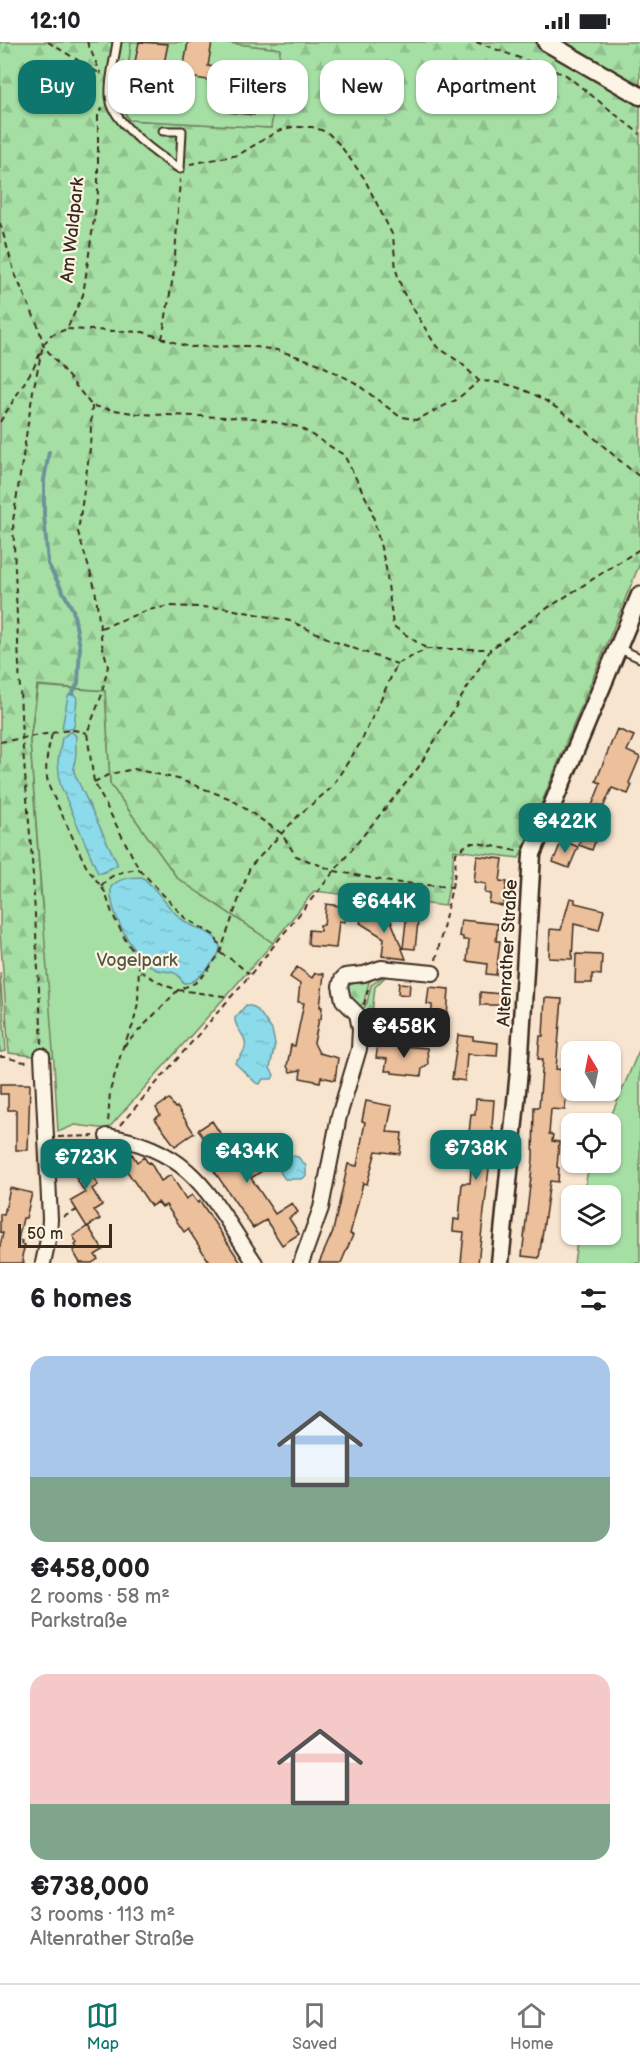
<!DOCTYPE html>
<html lang="en">
<head>
<meta charset="utf-8">
<style>
	body { margin:0; font-family:"Balsamiq Sans",sans-serif; background:#f6f6f6; color:#202124; height:100vh; display:flex; flex-direction:column; font-size:22px; white-space:nowrap }
	* { box-sizing:border-box; margin:0 }
	p { font-size:20px; color:#757577 }
	.icon { flex:none; width:33px; height:33px; fill:none; stroke:currentColor; stroke-width:2; stroke-linecap:round; stroke-linejoin:round }
	.map { position:relative; height:1221px; overflow:hidden }
	.panel { display:flex; flex-direction:column; background:#fff; flex:1 }
	.panel>* { flex:none }
	.guide { position:absolute; left:18px; top:18px; width:604px; height:54px; display:flex; gap:12px }
	.needle { width:39px; rotate:350deg }
	.buttons { position:absolute; left:561px; top:999px; display:grid; gap:12px }
	.buttons a { display:grid; place-items:center; width:60px; height:60px; border-radius:12px; background:#fff; box-shadow:0 2px 4px #0004; font-size:30px }
	.scale { position:absolute; left:18px; bottom:15px; width:94px; box-sizing:border-box; padding-left:6px; border:3px solid #3b2a1e; border-top:0; font-size:16px; line-height:21px; white-space:nowrap; color:#3b2a1e; -webkit-text-stroke:4px #fcf5e5; paint-order:stroke }
	.price { position:absolute; translate:-50% -51px; padding:0 14px; border-radius:12px; background:#0f766e; color:#fff; font-size:20px; line-height:39px; filter:drop-shadow(0 2px 3px #0008) }
	.price::after { content:''; position:absolute; left:50%; top:36px; width:18px; height:14px; margin-left:-9px; background:inherit; clip-path:polygon(0 0,100% 0,50% 100%) }
	.price.selected { background:#222; color:#fff }
	ul { padding:0; list-style:none }
	li { display:grid; align-content:center; gap:12px; height:318px; padding:0 30px }
	li span { display:grid; place-items:center; height:186px; border-radius:18px; color:#555 }
	li>.icon { margin-inline-start:auto }
	span .icon { width:108px; height:108px; fill:#fffc; stroke-width:1 }
	li b { font-size:26px }
	h2 { display:flex; justify-content:space-between; align-items:center; height:72px; padding:0 30px; font-size:26px }
	.tag { padding:0 21px; border-radius:18px; background:#fff; box-shadow:0 2px 4px #0004; font-size:21px; line-height:54px }
	.tag.selected { background:#0f766e; color:#fff }
	.status { display:flex; justify-content:space-between; align-items:center; height:42px; padding:0 30px; background:#fff; direction:ltr }
	.status svg { height:16px; fill:currentColor }
	.tab-bar { display:flex; justify-content:space-around; align-items:center; height:84px; border-top:2px solid #e0e0e0; background:#fff; font-size:16px; color:#757577 }
	.tab-bar a { display:grid; justify-items:center; gap:3px }
	.tab-bar .selected { color:#0f766e }
	.map>svg:first-child { display:block }
</style>
</head>
<body>
<div class="status"><b>12:10</b><svg viewBox="0 0 49 12"><path d="M0 12V9h3v3zM5 12V6h3v6zM10 12V3h3v9zM15 12V0h3v12zM26 1h20v11H26zM47 4h2v5h-2z"/></svg></div>
<div class="map">
<svg width="640" height="1221" viewBox="0 0 640 1221">
	<defs>
		<pattern id="forest-firs" width="22" height="20" patternUnits="userSpaceOnUse" patternTransform="scale(1.5)"><rect width="22" height="20" fill="#a5dfa4"/><path d="M5 1l3.5 6h-7zM16 11l3.5 6h-7z" fill="#8fc08d"/></pattern>
		<pattern id="water-ripples" width="26" height="14" patternUnits="userSpaceOnUse" patternTransform="scale(1.5)"><rect width="26" height="14" fill="#8cdbea"/><path d="M2 4q2-2 4 0t4 0M15 11q2-2 4 0t4 0" fill="none" stroke="#7abcc8"/></pattern>
	</defs>
	<rect width="100%" height="100%" fill="#f8e5cf"/>
	<filter id="ink" filterUnits="userSpaceOnUse"><feTurbulence type="fractalNoise" baseFrequency=".0167" numOctaves="2"/><feDisplacementMap in="SourceGraphic" scale="12" xChannelSelector="R" yChannelSelector="G"/><feConvolveMatrix kernelMatrix="1 2 1 2 8 2 1 2 1" color-interpolation-filters="sRGB"/></filter>
	<g filter="url(#ink)">
		<path fill="url(#forest-firs)" stroke="#708461" stroke-width="1.5" d="M0,0h131l-7,68 5,10 142,8 9,-79 -62,-7h422v521l-121,295 -65,-8 -2,23 -7,33 -131,-15 -41,52 -96,-65 -67,-94 -5,-93 -68,-6 -7,56 11,154 17,164 -49,-6 -9,-121z
			M390,930l-15,15 -5,44 -5,-17 -3,-4 5,-7 4,-18z
			M382,931l-13,9 -5,20 -5,6 -10,-10 -1,-12 17,-9z"/>
		<path fill="#a5dfa4" stroke="#708461" stroke-width="1.5" d="M131,0h87l62,7 -9,79 -142,-8 -5,-10z
			M38,644l67,5 5,93 67,94 96,65 -165,186 -33,-4 -17,7 -4,-68 -24,-323z
			M0,930l6,79 -6,1z
			M640,1006v215h-66l4,-28 32,-1v-38l-26,-1 3,-20 5,-12 18,-1v-38l-2,-1z"/>
		<path fill="url(#water-ripples)" stroke="#6c9498" stroke-width="1.5" d="M70,652l5,1 2,3 -3,29 -2,2 -10,-1 6,-32z
			M71,689l5,5c-1,6 0,10 0,16 0,11 -5,13 0,25l41,86v2l-15,8h-4l-38,-89 -2,-23 4,-23z
			M142,835c17,13 27,35 45,46 10,6 31,10 33,24 0,8 -9,18 -14,23 -7,7 -13,14 -23,13 -2,-3 -3,-6 -5,-8 -6,-5 -17,-3 -23,-6 -23,-14 -46,-57 -44,-82 8,-9 19,-10 31,-10z
			M246,963l8,2 6,6 12,17 3,14 -5,24 4,7 -2,4h-9l-3,5 -4,-1 -21,-20c24,-25 -1,-29 0,-45z
			M288,1113l10,2 8,9v10l-4,3h-17c-5,-6 -7,-10 -6,-18z"/>
		<g fill="none" stroke-linecap="round" stroke-linejoin="round">
			<path stroke="#6c9498" stroke-width="4" d="M49,410l-5,28v35l4,49 25,46 7,37 -2,36 -6,11"/>
		</g>
		<path fill="#edc09c" stroke="#3b2a1e" stroke-width="1.5" d="M139,0l29,2 -8,39 -28,-6z
			M188,0h24l-4,24 53,8 -7,41 -25,-3 4,-28 -51,-8z
			M617,687l17,7 -7,15 13,6 -11,26 3,2 -4,9 -16,-6 -11,24 8,4 -6,14 -3,-1 -8,21 -13,-5 6,-17 -5,-2 1,-6 6,-14 4,2 10,-25 -5,-2z
			M562,798l16,7 -9,21 -16,-6z
			M477,814l26,3 -3,22 7,1 -4,24 -14,-3 2,-9 -6,-1 1,-9 -12,-2z
			M570,856l5,1v4l29,7 -5,20 -25,-6 -2,35 -23,-1 1,-29 11,1z
			M326,862l21,3 -2,15 -6,-1 -3,27 -25,-2 -3,-3 1,-13 11,1v-6h4z
			M376,868l5,1 4,7h5l16,41 -24,-3 2,-18 -24,-15 4,-10 8,1z
			M407,870l12,1 -4,36 -12,-1z
			M461,878l37,4 -2,17h4l-4,34 -10,-1 1,-10 -20,-3 2,-21h-6v-3l-4,-1z
			M576,912l26,1 -1,20 -9,-1v9h-17z
			M297,925l15,11 3,-5 9,1 -4,33h2l-1,12h-2l-5,24 5,10 19,5 -3,22 -14,-3 -1,5 -20,-4 1,-8 -11,2 -3,-6 4,-21 4,1 9,-43 -6,-1 2,-18 -10,-7z
			M399,941l11,1 -1,11 -11,-1z
			M429,945l20,2 -2,27 -15,-2v-9l-5,-1z
			M480,950l21,2v11h-21z
			M545,956l17,1 -6,70 12,1 -3,40 -14,-1 -2,25 4,1 -1,6 7,1 -2,25 2,1 -1,14 -8,-1 -11,77 -17,-2 11,-97 1,-52h5l4,-48h-5l2,-23h3z
			M458,993l15,2v3l25,3 -1,13 -30,-2 -2,27 -13,-2z
			M378,1002l49,4 1,16 -6,5 -1,7 -29,-3v-2h-7l2,-12 -11,-1z
			M0,1042h30l-2,66h-12v-40h-8v-16h-8z
			M169,1057l6,9 2,-1 17,26 -19,13 -20,-27 5,-4 -4,-7z
			M476,1057l18,1 -2,27h1v7l-15,129h-17l3,-31 -11,-1 1,-12 5,1 3,-37h8l2,-29 -5,-1 4,-39h4z
			M366,1059l26,5 -5,26 15,1 -2,21 -24,-3 -9,33 -4,-1 -13,51 3,1 -12,28h-22l14,-32 15,-67 9,2 8,-44 -3,-1z
			M212,1079l21,32 18,-12 17,26 -17,11 24,36 17,-11 6,9 -9,6 10,16 -17,11 -16,-25 -13,8 -41,-60 7,-6 -21,-32z
			M89,1112l10,16 -7,5 6,10 -6,4 10,16 -8,5 6,9 -13,8 -16,-26 14,-8 -16,-27z
			M132,1112l5,8 7,-5 4,6 2,-1 11,19 10,-6 15,24 6,-4 6,8 2,-2 41,62h-31l-22,-34 -4,3 -18,-27 -4,2 -4,-5 -7,4 -31,-45z
			M10,1146l22,5 -6,25h-3l-5,22 4,1 -1,3 4,1 -3,11 2,7h-24v-17l3,-13 -3,-1v-18l4,1z
			M88,1184l15,24 -8,5 3,4 -6,4h-12l-7,-12 4,-3 -2,-3 2,-2 -4,-7z"/>
		<g fill="none" stroke-linecap="round" stroke-linejoin="round">
			<g stroke="#3b2a1e" stroke-width="11">
				<path id="service" d="M117,0c-2,16 -10,45 -6,60 5,23 49,55 69,67l2,-38h-19
					M618,606l22,10"/>
			</g>
			<g stroke="#3b2a1e" stroke-width="18">
				<path id="minor" d="M42,1014l8,163 -1,16 -6,28
					M107,1094c87,14 104,62 148,127
					M301,1221l20,-55 18,-92 20,-67 1,-20 -3,-15 -14,-14 -3,-14 2,-7 3,-3 19,-2 17,-6 52,5"/>
			</g>
			<g stroke="#3b2a1e" stroke-width="21">
				<path id="tertiary" d="M546,0l94,54
					M500,1221l19,-192 13,-217 108,-259"/>
			</g>
			<path stroke="#3b2a1e" stroke-width="2" stroke-dasharray="6 4.5" stroke-linecap="butt" d="M48,0l54,33
				M87,0l14,32
				M476,0l90,33 74,59
				M190,122l48,-9 40,-24 14,-4h20l15,5 13,13 24,33 29,58 3,34 7,22 33,54 25,17 18,18c68,0 112,59 161,96
				M0,181l15,51 24,54 4,17 49,61 46,8 116,4 45,9 45,28 27,53 15,60 7,58 34,23
				M67,287l76,3 46,15 59,-1 29,4 40,13 37,19 45,34 17,4 40,-20 22,-18
				M162,297l12,-68 6,-92
				M92,364l-2,42 -12,84 17,56 7,56 6,22 -7,31 -14,36 7,49 45,87 46,49 29,17 7,13
				M0,380l34,-55 6,-14
				M101,586l47,-18 22,-4 55,2 65,13 46,21 61,22
				M52,692c-5,20 -9,36 -2,55l36,77 19,26 7,21 14,28 13,19 -1,43 -5,22 -10,22 -13,44 -2,33
				M0,700l63,-11 11,-1 13,3
				M94,740l16,-8 24,-5 44,10 53,20 50,34 15,23 39,15 56,11 61,5
				M101,844c11,-13 22,-15 38,-17
				M220,911l14,8 15,13
				M436,918l19,-87 1,-20 13,-10h9l39,8
				M140,929l24,14 14,5 52,7
				M364,963l5,-20
				M42,1002l-10,-185 -10,-121 -9,-217 20,-130 10,-46 8,-10 16,-6 16,-34 15,-103v-80l5,-4
				M123,1005l55,-57 17,-7 11,-10 14,-20 30,-86 49,-52 32,-27 30,-46 36,-78 30,-15h64
				M0,1015c9,-1 19,6 29,5
				M120,1083l130,-150 168,-207 73,-119 52,-38 97,-62
				M58,1095l36,-1
				M63,1175l14,-7"/>
			<use href="#service" stroke="#fcf5e5" stroke-width="7"/>
			<use href="#minor" stroke="#fcf5e5" stroke-width="14"/>
			<use href="#tertiary" stroke="#fcf5e5" stroke-width="16"/>
		</g>
	</g>
	<g text-anchor="middle" stroke-width="4.5" stroke-linejoin="round" paint-order="stroke">
		<g font-size="18" fill="#3b2a1e" stroke="#fcf5e5">
			<text transform="translate(72 188) rotate(-84)" y="6">Am Waldpark</text>
			<text transform="translate(507 911) rotate(-87)" y="6">Altenrather Straße</text>
		</g>
		<g font-size="18" fill="#565740" stroke="#fcf5e5">
			<text x="137" y="924">Vogelpark</text>
		</g>
	</g>
</svg>
<div class="buttons">
<a><svg class="needle" viewBox="-14 -14 28 28"><path d="M0-13l5 13h-10z" fill="#e53935"/><path d="M0 13l5-13h-10z" fill="#757577"/></svg></a>
<a><svg class="icon" aria-label="locate" viewBox="0 0 24 24"><circle cx="12" cy="12" r="6"/><path d="M12 2v4M12 18v4M2 12h4M18 12h4"/></svg></a>
<a><svg class="icon" aria-label="layers" viewBox="0 0 24 24"><path d="M12 4l9 5-9 5-9-5zM3 14l9 5 9-5"/></svg></a>
</div>
<div class="scale">50 m</div>
<b class="price" style="left:565px;top:812px">€422K</b>
<b class="price" style="left:384px;top:892px">€644K</b>
<b class="price selected" style="left:404px;top:1017px">€458K</b>
<b class="price" style="left:476px;top:1139px">€738K</b>
<b class="price" style="left:247px;top:1142px">€434K</b>
<b class="price" style="left:86px;top:1148px">€723K</b>
<div class="guide">
<a class="tag selected">Buy</a>
<a class="tag">Rent</a>
<a class="tag">Filters</a>
<a class="tag">New</a>
<a class="tag">Apartment</a>
</div>
</div>
<section class="panel">
<h2>6 homes<svg class="icon" aria-label="filters" viewBox="0 0 24 24"><path d="M4 7h16M4 17h16"/><circle cx="9" cy="7" r="2"/><circle cx="15" cy="17" r="2"/></svg></h2>
<ul>
<li><span style="background:linear-gradient(#a9c7e8 65%,#7fa58c 0)"><svg class="icon" aria-label="home" viewBox="0 0 24 24"><path d="M3 11l9-7 9 7M6 9v11h12V9"/></svg></span><div><b>€458,000</b><p>2 rooms · 58 m²</p><p>Parkstraße</p></div></li>
<li><span style="background:linear-gradient(#f6c9c9 70%,#7fa58c 0)"><svg class="icon" aria-label="home" viewBox="0 0 24 24"><path d="M3 11l9-7 9 7M6 9v11h12V9"/></svg></span><div><b>€738,000</b><p>3 rooms · 113 m²</p><p>Altenrather Straße</p></div></li>
</ul>
</section>
<nav class="tab-bar">
<a class="selected"><svg class="icon" aria-label="map" viewBox="0 0 24 24"><path d="M3 6l6-2 6 2 6-2v14l-6 2-6-2-6 2zM9 4v14M15 6v14"/></svg>Map</a>
<a><svg class="icon" aria-label="saved" viewBox="0 0 24 24"><path d="M7 4h10v16l-5-4-5 4z"/></svg>Saved</a>
<a><svg class="icon" aria-label="home" viewBox="0 0 24 24"><path d="M3 11l9-7 9 7M6 9v11h12V9"/></svg>Home</a>
</nav>
</body>
</html>
